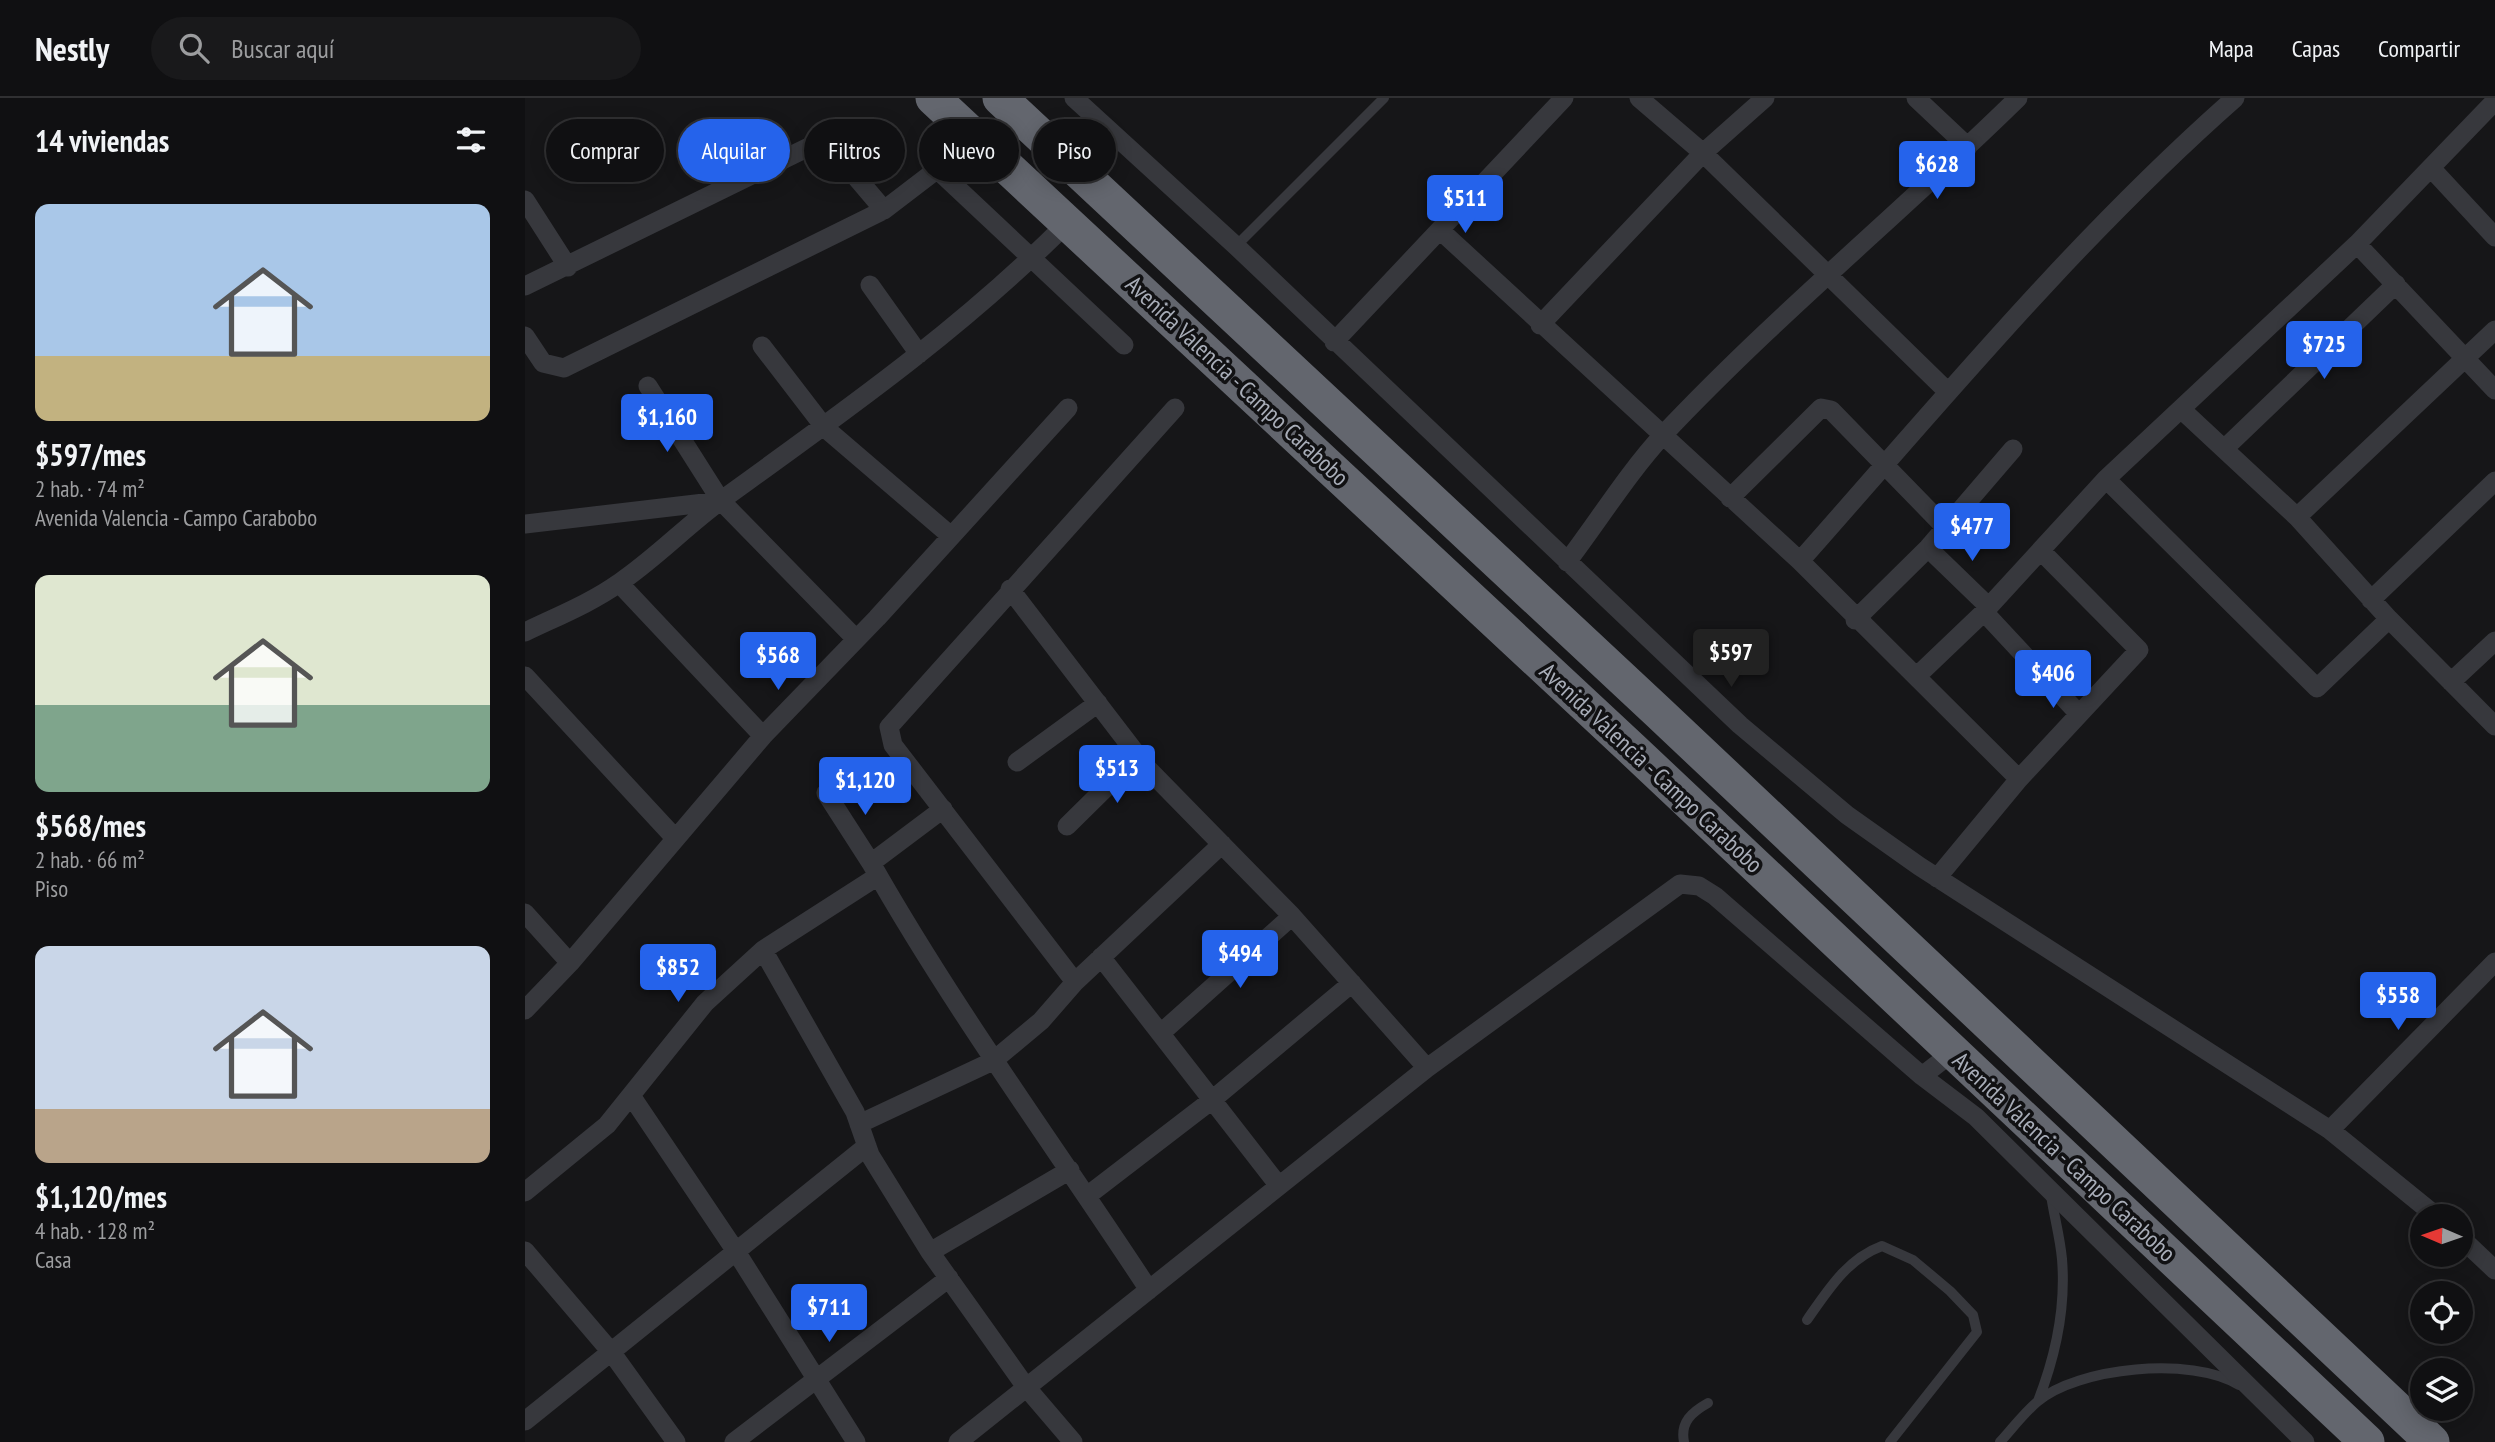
<!DOCTYPE html>
<html lang="es">
<head>
<meta charset="utf-8">
<style>
	body { margin:0; font-family:"PT Sans Narrow",sans-serif; background:#19191b; color:#f1f3f6; height:100vh; display:flex; flex-direction:column; font-size:26px; white-space:nowrap }
	* { box-sizing:border-box; margin:0 }
	p { font-size:23px; color:#9c9d9f }
	.icon { flex:none; width:38px; height:38px; fill:none; stroke:currentColor; stroke-width:2; stroke-linecap:round; stroke-linejoin:round }
	.map { position:relative; flex:1; overflow:hidden }
	.sheet { display:flex; flex-direction:column; background:#101012; width:525px }
	.sheet>* { flex:none }
	.hud { position:absolute; left:21px; top:21px; width:665px; height:63px; display:flex; gap:14px }
	.needle { width:46px; rotate:272deg }
	.fabs { position:absolute; left:1885px; top:1106px; display:grid; gap:14px }
	.fabs a { display:grid; place-items:center; width:63px; height:63px; border-radius:50%; background:#101012; box-shadow:0 4px 18px #0003,0 0 0 2px #303032; font-size:35px }
	.price { position:absolute; translate:-50% -60px; padding:0 16px; border-radius:7px; background:#2563eb; color:#fff; font-size:23px; line-height:46px; filter:drop-shadow(0 2px 4px #0008) }
	.price::after { content:''; position:absolute; left:50%; top:42px; width:21px; height:16px; margin-left:-10px; background:inherit; clip-path:polygon(0 0,100% 0,50% 100%) }
	.price.on { background:#222; color:#fff }
	ul { padding:0; list-style:none }
	li { display:grid; align-content:center; gap:14px; height:371px; padding:0 35px }
	li span { display:grid; place-items:center; height:217px; border-radius:14px; color:#555 }
	li>.icon { margin-inline-start:auto }
	span .icon { width:126px; height:126px; fill:#fffc; stroke-width:1 }
	li b { font-size:30px }
	h2 { display:flex; justify-content:space-between; align-items:center; height:84px; padding:0 35px; font-size:30px }
	.tag { padding:0 24px; border-radius:32px; background:#101012; box-shadow:0 4px 18px #0003,0 0 0 2px #303032; font-size:24px; line-height:63px }
	.tag.on { background:#2563eb; color:#fff }
	header { display:flex; align-items:center; gap:42px; box-sizing:border-box; height:98px; padding:0 35px; background:#101012; border-bottom:2px solid #303032 }
	header strong { font-size:33px }
	nav { display:flex; gap:38px; margin-inline-start:auto; font-size:24px }
	.search { width:490px; height:63px; background:#19191b; display:flex; align-items:center; gap:18px; box-sizing:border-box; padding:0 24px; border-radius:38px; color:#9c9d9f; font-size:26px }
	main { display:flex; flex:1; min-height:0 }
	.map>svg:first-child { display:block }
</style>
</head>
<body>
<header>
<strong>Nestly</strong>
<div class="search"><svg class="icon" aria-label="search" viewBox="0 0 24 24"><circle cx="10" cy="10" r="6"/><path d="M15 15l6 6"/></svg>Buscar aquí</div>
<nav><a>Mapa</a><a>Capas</a><a>Compartir</a></nav>
</header>
<main>
<section class="sheet">
<h2>14 viviendas<svg class="icon" aria-label="filters" viewBox="0 0 24 24"><path d="M4 7h16M4 17h16"/><circle cx="9" cy="7" r="2"/><circle cx="15" cy="17" r="2"/></svg></h2>
<ul>
<li><span style="background:linear-gradient(#a9c7e8 70%,#c2b280 0)"><svg class="icon" aria-label="home" viewBox="0 0 24 24"><path d="M3 11l9-7 9 7M6 9v11h12V9"/></svg></span><div><b>$597/mes</b><p>2 hab. · 74 m²</p><p>Avenida Valencia - Campo Carabobo</p></div></li>
<li><span style="background:linear-gradient(#dfe7d0 60%,#7fa58c 0)"><svg class="icon" aria-label="home" viewBox="0 0 24 24"><path d="M3 11l9-7 9 7M6 9v11h12V9"/></svg></span><div><b>$568/mes</b><p>2 hab. · 66 m²</p><p>Piso</p></div></li>
<li><span style="background:linear-gradient(#c9d6e8 75%,#b9a48a 0)"><svg class="icon" aria-label="home" viewBox="0 0 24 24"><path d="M3 11l9-7 9 7M6 9v11h12V9"/></svg></span><div><b>$1,120/mes</b><p>4 hab. · 128 m²</p><p>Casa</p></div></li>
</ul>
</section>
<div class="map">
<svg width="1970" height="1344" viewBox="0 0 1970 1344">
	<rect width="100%" height="100%" fill="#161618"/>
	<g fill="none" stroke-linecap="round" stroke-linejoin="round">
		<path stroke="#37383d" stroke-width="10" d="M711,148l148,-148
			M1282,1222c21,-30 40,-61 75,-74l31,14 37,31 23,24 4,17 -87,110
			M1513,1303c18,-46 28,-93 24,-142 -2,-22 -8,-43 -11,-64
			M1159,1344c-4,-20 8,-30 24,-39
			M1475,1344c12,-13 23,-28 37,-40 41,-35 155,-46 202,-17"/>
		<path stroke="#37383d" stroke-width="19" d="M549,0l162,148 504,479 107,90 72,51 411,264 106,86
			M1114,0l64,55 245,239
			M1391,0l52,49
			M1906,70l64,69
			M0,102l43,67
			M916,133l359,330 219,218
			M1832,146l138,146
			M345,187l49,69
			M0,188l296,-145 7,3 56,66
			M1015,227l163,-172 62,-55
			M0,238l18,27 21,5 320,-158 51,-39 6,2 183,172
			M809,244l230,-244
			M237,248l63,82 126,108
			M123,288l73,115
			M1657,312l115,107 92,102 106,107
			M1699,351l172,-165
			M1581,381l211,209 72,-69
			M1205,400l91,-90 10,2 113,116
			M1772,419l198,-187
			M0,426l196,-23 135,138
			M1403,450l61,59
			M1275,463c140,-158 276,-323 435,-463
			M1042,464c32,-42 61,-89 96,-127 112,-119 239,-223 355,-337
			M94,485l144,153
			M485,491l138,180 144,147 135,152
			M1846,502l124,-119
			M1459,514l94,101
			M1330,522l73,-72 85,-99
			M0,534c31,-15 66,-29 94,-49 37,-25 68,-58 104,-84 119,-86 240,-171 344,-276
			M0,578l150,162
			M1392,578l67,-64 122,-133 251,-235 138,-143
			M1926,584l44,-41
			M492,664l81,-59
			M301,695l45,70
			M418,711l-72,54c84,148 185,285 278,427
			M542,728l71,-70
			M1412,780l82,-99 120,-129 -98,-99
			M0,815l45,50
			M238,852l92,162 15,43 60,97 96,135 47,55
			M576,859l178,229
			M550,884l-182,-237 -4,-18 286,-319
			M0,912l45,-47 193,-227 114,-118 191,-210
			M636,935l131,-117
			M1397,978l31,-24
			M107,999l105,156 119,189
			M334,1026l134,-63 48,-40 34,-39 147,-138
			M1805,1032l165,-168
			M0,1094l82,-67 98,-122 58,-53 115,-74
			M562,1098l125,-96 140,-117
			M1936,1140l34,32
			M0,1153l87,102 64,89
			M405,1154l140,-82
			M0,1323l342,-275
			M209,1344l215,-164
			M433,1344l469,-374 253,-184 19,2 16,10 207,180 54,41 329,325"/>
		<path stroke="#63666e" stroke-width="35" d="M408,0l698,650 736,694
			M475,0l657,613 775,731"/>
	</g>
	<g text-anchor="middle" stroke-width="7" stroke-linejoin="round" paint-order="stroke">
		<g font-size="24" fill="#a8adb8" stroke="#111113">
			<text transform="translate(712 283) rotate(43)" y="8">Avenida Valencia - Campo Carabobo</text>
			<text transform="translate(1126 670) rotate(43)" y="8">Avenida Valencia - Campo Carabobo</text>
			<text transform="translate(1539 1059) rotate(43)" y="8">Avenida Valencia - Campo Carabobo</text>
		</g>
	</g>
</svg>
<div class="fabs">
<a><svg class="needle" viewBox="-14 -14 28 28"><path d="M0-13l5 13h-10z" fill="#e53935"/><path d="M0 13l5-13h-10z" fill="#9c9d9f"/></svg></a>
<a><svg class="icon" aria-label="locate" viewBox="0 0 24 24"><circle cx="12" cy="12" r="6"/><path d="M12 2v4M12 18v4M2 12h4M18 12h4"/></svg></a>
<a><svg class="icon" aria-label="layers" viewBox="0 0 24 24"><path d="M12 4l9 5-9 5-9-5zM3 14l9 5 9-5"/></svg></a>
</div>
<b class="price" style="left:1412px;top:103px">$628</b>
<b class="price" style="left:940px;top:137px">$511</b>
<b class="price" style="left:1799px;top:283px">$725</b>
<b class="price" style="left:142px;top:356px">$1,160</b>
<b class="price" style="left:1447px;top:465px">$477</b>
<b class="price on" style="left:1206px;top:591px">$597</b>
<b class="price" style="left:253px;top:594px">$568</b>
<b class="price" style="left:1528px;top:612px">$406</b>
<b class="price" style="left:592px;top:707px">$513</b>
<b class="price" style="left:340px;top:719px">$1,120</b>
<b class="price" style="left:715px;top:892px">$494</b>
<b class="price" style="left:153px;top:906px">$852</b>
<b class="price" style="left:1873px;top:934px">$558</b>
<b class="price" style="left:304px;top:1246px">$711</b>
<div class="hud">
<a class="tag">Comprar</a>
<a class="tag on">Alquilar</a>
<a class="tag">Filtros</a>
<a class="tag">Nuevo</a>
<a class="tag">Piso</a>
</div>
</div>
</main>
</body>
</html>
